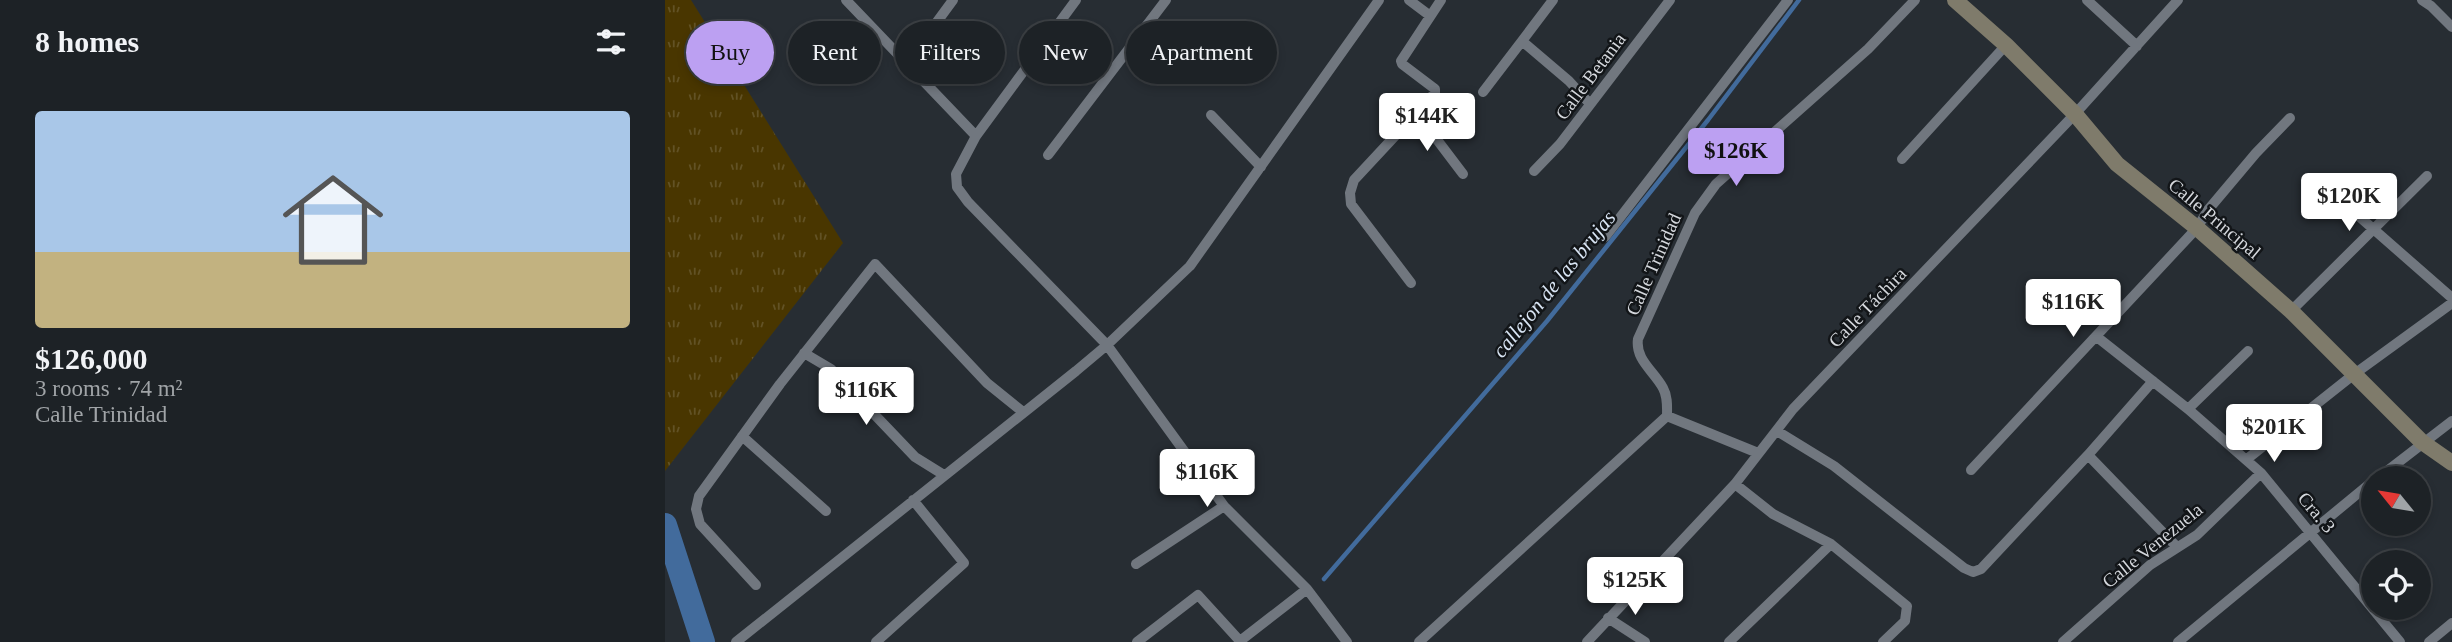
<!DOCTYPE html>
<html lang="en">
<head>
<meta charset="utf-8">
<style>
	body { margin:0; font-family:"Times New Roman",serif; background:#252a2e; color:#f1f3f6; height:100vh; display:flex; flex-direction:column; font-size:26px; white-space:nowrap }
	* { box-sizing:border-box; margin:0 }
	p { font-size:23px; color:#a0a4a7 }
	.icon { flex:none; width:38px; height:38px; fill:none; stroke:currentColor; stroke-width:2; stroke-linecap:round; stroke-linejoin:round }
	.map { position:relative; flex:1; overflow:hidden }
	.sheet { display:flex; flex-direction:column; background:#1d2226; width:665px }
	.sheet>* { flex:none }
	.banner { position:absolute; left:21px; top:21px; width:665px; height:63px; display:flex; gap:14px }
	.needle { width:46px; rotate:300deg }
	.controls { position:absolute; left:1696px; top:466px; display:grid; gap:14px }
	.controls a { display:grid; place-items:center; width:70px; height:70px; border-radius:50%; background:#1d2226; box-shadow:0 4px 10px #0003,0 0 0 2px #3b3f43; font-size:35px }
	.price { position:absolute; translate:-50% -60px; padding:0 16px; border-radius:7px; background:#fff; color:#222; font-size:23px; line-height:46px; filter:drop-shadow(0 2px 4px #0008) }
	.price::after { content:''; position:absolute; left:50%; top:42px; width:21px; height:16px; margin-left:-10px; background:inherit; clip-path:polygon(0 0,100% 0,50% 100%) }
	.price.on { background:#bca0f2; color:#111 }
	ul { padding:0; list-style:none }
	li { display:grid; align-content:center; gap:14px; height:371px; padding:0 35px }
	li+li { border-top:2px solid #3b3f43 }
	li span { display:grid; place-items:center; height:217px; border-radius:7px; color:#555 }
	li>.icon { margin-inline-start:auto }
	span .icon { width:126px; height:126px; fill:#fffc; stroke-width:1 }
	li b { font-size:30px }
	h2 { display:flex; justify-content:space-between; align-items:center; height:84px; padding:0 35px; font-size:30px }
	.chip { padding:0 24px; border-radius:32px; background:#1d2226; box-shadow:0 4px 10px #0003,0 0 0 2px #3b3f43; font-size:24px; line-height:63px }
	.chip.on { background:#bca0f2; color:#111 }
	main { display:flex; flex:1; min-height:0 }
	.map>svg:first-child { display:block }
</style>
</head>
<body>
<main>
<section class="sheet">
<h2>8 homes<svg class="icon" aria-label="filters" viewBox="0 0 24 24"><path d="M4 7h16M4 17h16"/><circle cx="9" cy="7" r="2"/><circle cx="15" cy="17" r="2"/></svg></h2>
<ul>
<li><span style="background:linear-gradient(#a9c7e8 65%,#c2b280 0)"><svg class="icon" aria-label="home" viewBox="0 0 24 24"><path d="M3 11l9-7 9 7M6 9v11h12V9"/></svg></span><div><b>$126,000</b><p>3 rooms · 74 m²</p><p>Calle Trinidad</p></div></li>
</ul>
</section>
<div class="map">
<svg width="1787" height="642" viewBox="0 0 1787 642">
	<defs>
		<pattern id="grass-tufts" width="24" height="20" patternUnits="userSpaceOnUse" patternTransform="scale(1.75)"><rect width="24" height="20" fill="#493600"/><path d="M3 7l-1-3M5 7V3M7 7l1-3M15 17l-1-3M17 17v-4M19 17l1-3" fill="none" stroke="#625225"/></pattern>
	</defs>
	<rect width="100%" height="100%" fill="#272d33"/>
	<path fill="url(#grass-tufts)" d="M0,0h26l152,243 -178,228z"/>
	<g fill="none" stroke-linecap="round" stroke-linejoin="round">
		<path stroke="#426b9c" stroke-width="4.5" d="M659,579l223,-258 161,-201 91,-120"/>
		<path stroke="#426b9c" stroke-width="24" d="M0,525l38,117"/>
		<path stroke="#71777f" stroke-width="10" d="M181,0l130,136 -20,38 1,13 11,15 139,143 117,161 83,83 40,53
			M744,0l20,15
			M888,0l-31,41 47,40 21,23
			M1422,0l50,46
			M1757,0l9,6 21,21
			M241,64l47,-64
			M818,92l39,-51
			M751,112l47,62
			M546,115l50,52
			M311,136l100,-136
			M383,155l118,-155
			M1237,159l104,-114
			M869,171l26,-27 110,-144
			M1673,198l114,100
			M940,237l183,-237
			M746,283l-60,-79 -1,-11 4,-13 81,-87v-4l-33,-25 -1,-3 40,-61
			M1626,311l136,-135
			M1432,337l91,72 73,64 139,169
			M139,353l27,16 84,88 29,18
			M1523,409l60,-58
			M1002,416c0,-9 1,-19 -4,-28 -9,-17 -28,-28 -25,-49l57,-126 21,-29 152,-135 47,-49
			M1112,431l57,35 130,102 9,4 8,-3 107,-114 65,-74
			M77,436l84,75
			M1423,455l89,92
			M1582,459l106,-84 99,-72
			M1306,470l226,-242 11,-18 48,-57 34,-35
			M1713,478l74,-57
			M1070,484l38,30 58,30 76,62 -2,15 -22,21
			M471,564l88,-58
			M91,585l-56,-61 -4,-15 3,-13 81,-112 95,-120 112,119 36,29
			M943,618l37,24
			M71,642l340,-271 31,-26 83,-79 189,-266
			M211,642l88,-79 -51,-63
			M472,642l61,-47 42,46 67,-52
			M754,642l248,-226 91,37
			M922,642l148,-158 58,-75 282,-295 103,-114
			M1064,642l102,-98
			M1398,642l87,-77 47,-30 64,-62
			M1513,642l195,-161
			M1764,642l23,-19"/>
		<path stroke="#7f7b6b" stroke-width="16" d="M1290,0l51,45 69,69 42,50 80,64 94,83 131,131 30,21"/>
	</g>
	<g text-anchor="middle" stroke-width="5" stroke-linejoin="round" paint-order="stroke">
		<g font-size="19" fill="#d4d7dc" stroke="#121518">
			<text transform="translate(925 76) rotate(-53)" y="7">Calle Betania</text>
			<text transform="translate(1550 218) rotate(40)" y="7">Calle Principal</text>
			<text transform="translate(988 264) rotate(-66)" y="7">Calle Trinidad</text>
			<text transform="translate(1202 307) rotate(-46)" y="7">Calle Táchira</text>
			<text transform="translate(1652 512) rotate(50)" y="7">Cra. 3</text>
			<text transform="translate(1487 545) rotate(-39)" y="7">Calle Venezuela</text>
		</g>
		<g font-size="21" font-style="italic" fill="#d9e5f4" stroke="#121518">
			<text transform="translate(889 284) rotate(-51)" y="7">callejon de las brujas</text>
		</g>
	</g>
</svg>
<div class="controls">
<a><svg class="needle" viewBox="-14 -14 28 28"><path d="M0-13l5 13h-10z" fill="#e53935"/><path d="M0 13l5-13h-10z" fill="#a0a4a7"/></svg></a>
<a><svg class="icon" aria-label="locate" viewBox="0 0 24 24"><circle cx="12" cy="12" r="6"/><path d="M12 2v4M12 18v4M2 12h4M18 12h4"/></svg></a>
</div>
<b class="price" style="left:762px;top:153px">$144K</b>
<b class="price on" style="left:1071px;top:188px">$126K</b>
<b class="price" style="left:1684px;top:233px">$120K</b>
<b class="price" style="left:1408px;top:339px">$116K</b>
<b class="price" style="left:201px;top:427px">$116K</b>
<b class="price" style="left:1609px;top:464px">$201K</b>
<b class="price" style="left:542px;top:509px">$116K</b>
<b class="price" style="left:970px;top:617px">$125K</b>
<div class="banner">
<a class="chip on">Buy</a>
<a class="chip">Rent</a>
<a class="chip">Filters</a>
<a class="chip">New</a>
<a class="chip">Apartment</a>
</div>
</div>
</main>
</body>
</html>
